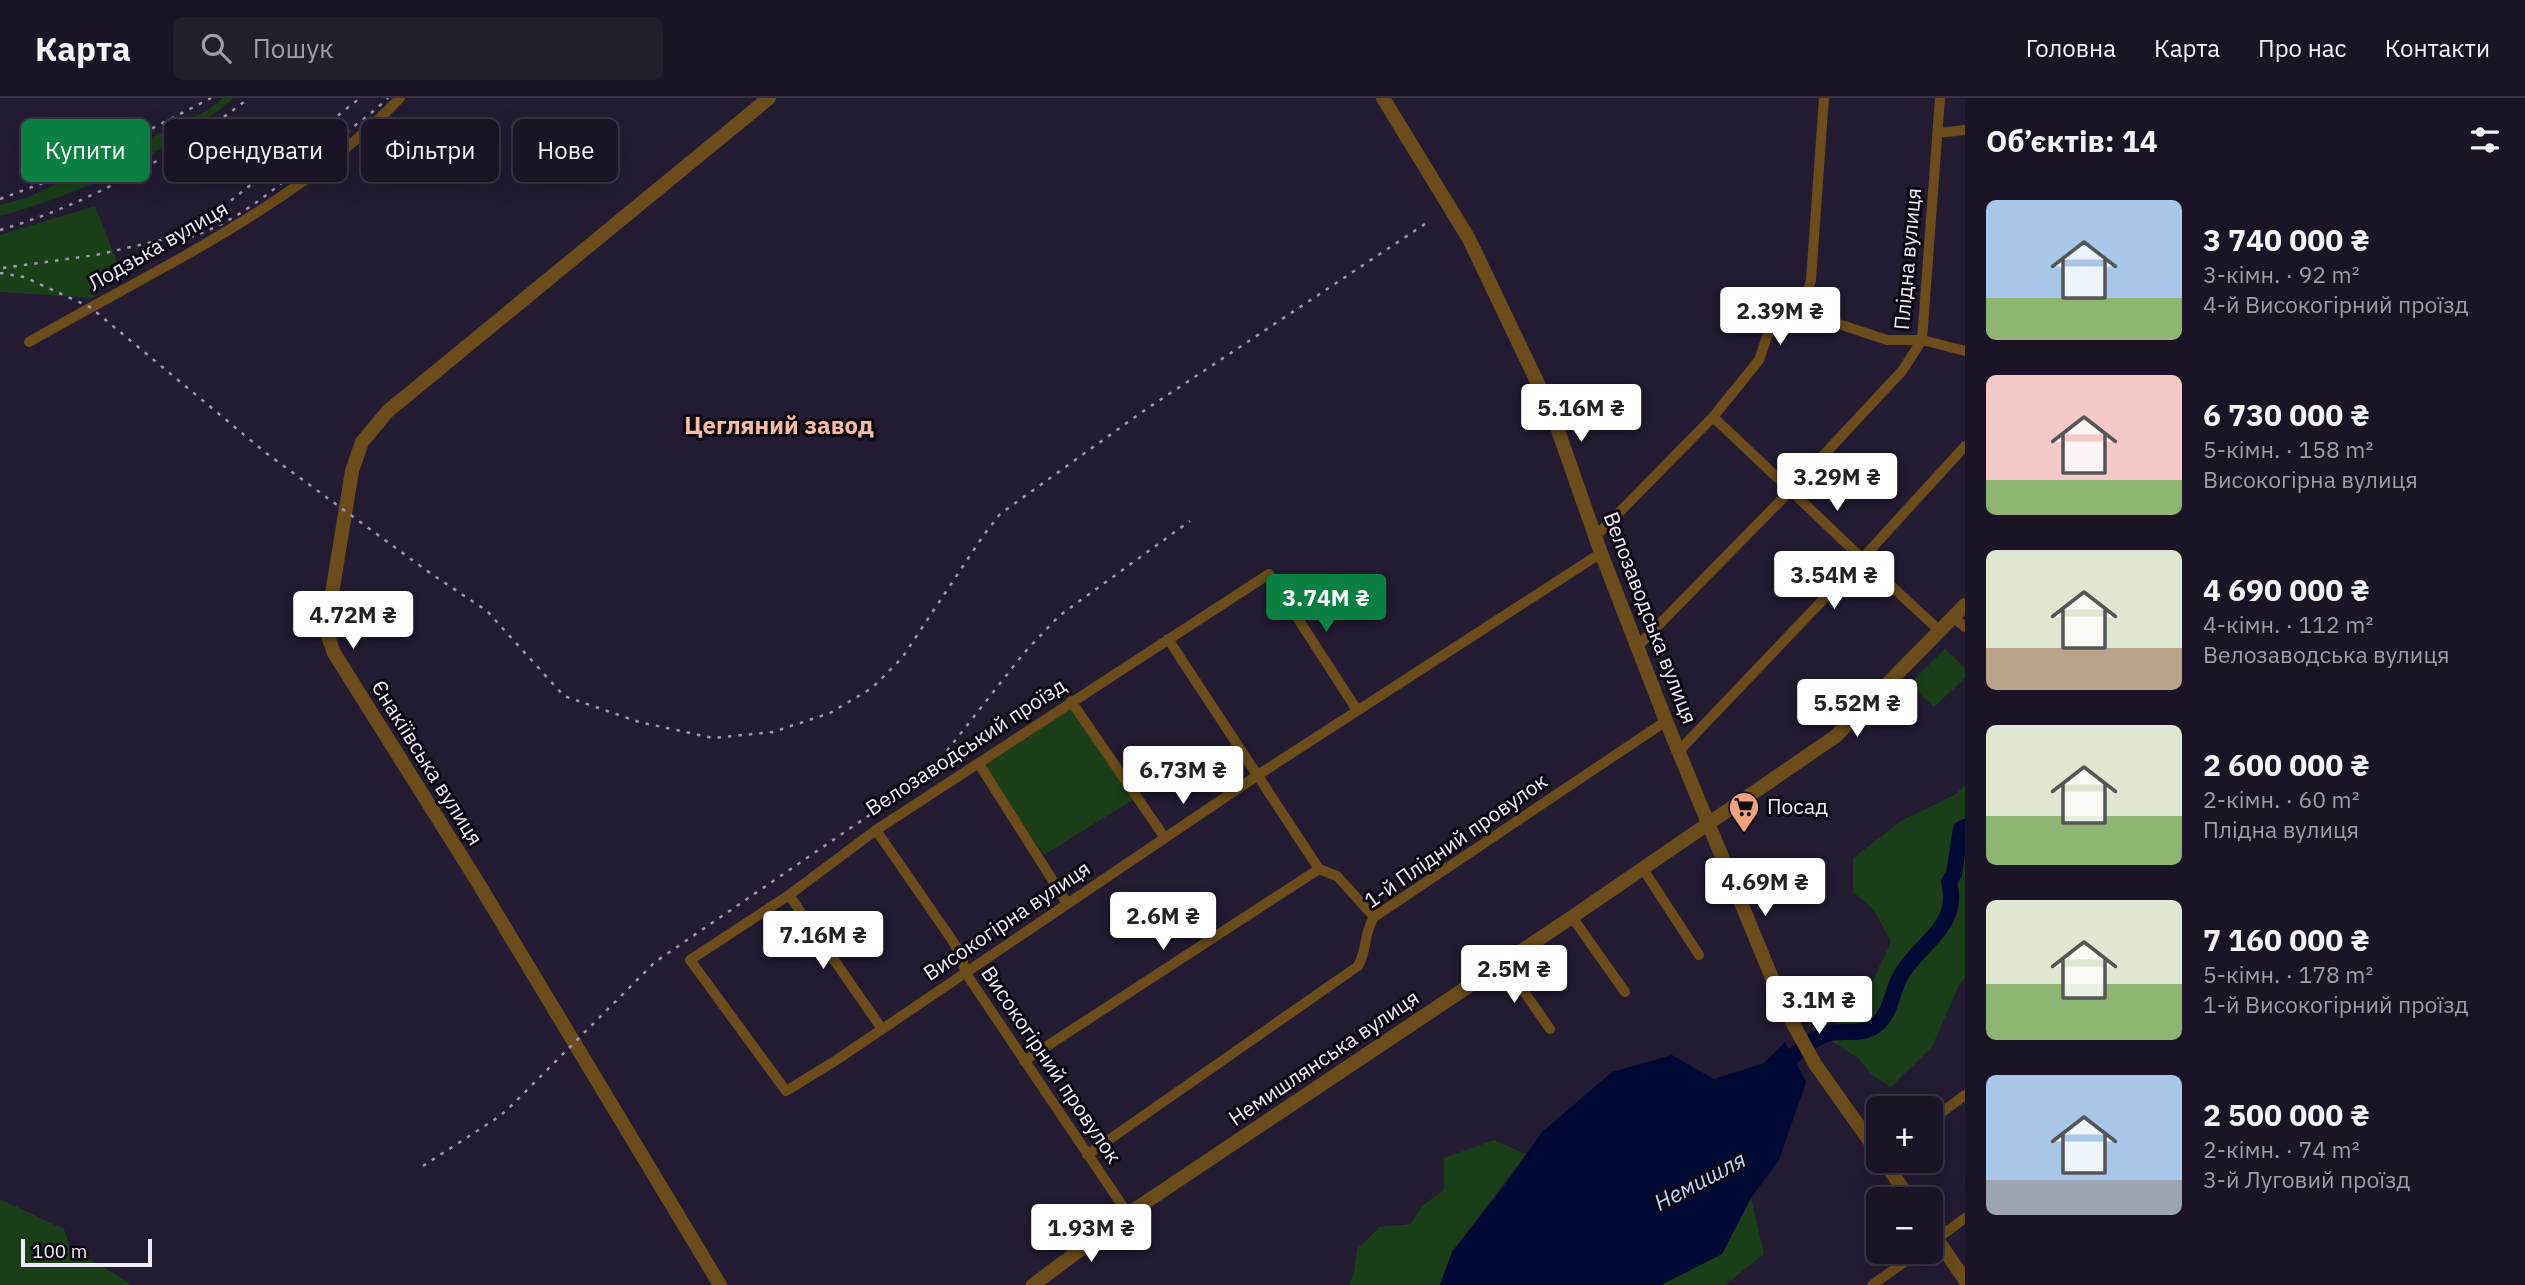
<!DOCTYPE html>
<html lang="uk">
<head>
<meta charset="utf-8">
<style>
	body { margin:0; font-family:"IBM Plex Sans",sans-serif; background:#231d2e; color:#f1f3f6; height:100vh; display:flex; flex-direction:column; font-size:26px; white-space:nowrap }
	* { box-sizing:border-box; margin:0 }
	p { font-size:23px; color:#9f9ea7 }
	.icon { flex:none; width:38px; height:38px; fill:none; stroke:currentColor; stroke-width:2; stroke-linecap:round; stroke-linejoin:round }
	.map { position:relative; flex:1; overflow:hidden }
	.panel { display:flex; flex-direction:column; background:#1a1426; width:560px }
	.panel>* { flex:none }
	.banner { position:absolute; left:21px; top:21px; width:665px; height:63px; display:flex; gap:14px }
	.buttons { position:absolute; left:1866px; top:998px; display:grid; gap:14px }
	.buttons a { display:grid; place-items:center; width:77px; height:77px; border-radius:10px; background:#1a1426; box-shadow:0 7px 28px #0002,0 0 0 2px #383343; font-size:35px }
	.scale { position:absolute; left:21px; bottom:18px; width:131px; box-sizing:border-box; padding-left:7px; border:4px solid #f0ecfc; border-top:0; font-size:19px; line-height:24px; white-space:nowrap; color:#f0ecfc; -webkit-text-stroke:5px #0b0812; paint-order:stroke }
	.price { position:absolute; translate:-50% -60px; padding:0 16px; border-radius:7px; background:#fff; color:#222; font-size:23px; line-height:46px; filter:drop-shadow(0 2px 4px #0008) }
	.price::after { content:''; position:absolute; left:50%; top:42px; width:21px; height:16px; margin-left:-10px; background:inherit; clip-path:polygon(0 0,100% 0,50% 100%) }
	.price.on { background:#0b8043; color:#fff }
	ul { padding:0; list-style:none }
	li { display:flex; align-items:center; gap:21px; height:175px; padding:0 21px }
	li span { display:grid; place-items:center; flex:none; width:196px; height:140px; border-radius:10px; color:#555 }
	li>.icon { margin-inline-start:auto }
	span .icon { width:84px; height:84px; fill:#fffc; stroke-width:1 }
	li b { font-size:30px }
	h2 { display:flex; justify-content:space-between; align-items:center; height:84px; padding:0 21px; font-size:30px }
	.tag { padding:0 24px; border-radius:10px; background:#1a1426; box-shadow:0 7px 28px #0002,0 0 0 2px #383343; font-size:24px; line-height:63px }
	.tag.on { background:#0b8043; color:#fff }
	header { display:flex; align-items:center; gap:42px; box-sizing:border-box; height:98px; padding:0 35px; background:#1a1426; border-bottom:2px solid #383343 }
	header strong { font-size:33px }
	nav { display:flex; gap:38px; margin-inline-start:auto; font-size:24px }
	.search { width:490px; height:63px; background:#231d2e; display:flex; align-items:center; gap:18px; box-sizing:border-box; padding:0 24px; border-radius:10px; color:#9f9ea7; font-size:26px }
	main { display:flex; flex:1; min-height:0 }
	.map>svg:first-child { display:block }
</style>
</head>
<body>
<header>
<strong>Карта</strong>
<div class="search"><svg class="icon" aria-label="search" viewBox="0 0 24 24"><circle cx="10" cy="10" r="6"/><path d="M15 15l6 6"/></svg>Пошук</div>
<nav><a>Головна</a><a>Карта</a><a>Про нас</a><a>Контакти</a></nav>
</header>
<main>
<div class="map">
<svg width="1965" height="1187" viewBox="0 0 1965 1187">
	<rect width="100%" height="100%" fill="#221b32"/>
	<path fill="#1a3e17" d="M223,0h11c-69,55 -148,95 -234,118v-11l29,-8 179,-87z
		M95,108l23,58 -25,34 -93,-6v-57z
		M1945,551l20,19v10l-31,29 -25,-23z
		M1067,610l6,2 61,89 -90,56 -58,-87 1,-6z
		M1965,687v193l-5,5 -28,64 -41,40 -18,-11 -15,-18 -25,-16 5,-30 35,-32 18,-38 -18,-33 -20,-17v-34l48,-37 55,-27z
		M1494,1042l32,14 -74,98 -12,33h-91l5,-12 3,-24 23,-22 30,-3 13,-19 21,-15v-32z
		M1751,1100l13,56 -39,31h-64l61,-31z
		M0,1101l64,30 6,18 62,38h-132z"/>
	<path fill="#000834" d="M1785,944l21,40 -27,78 -28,38 -29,56 -61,31h-221l12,-33 52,-66 38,-54 70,-60 60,-17 42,24 50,-16z"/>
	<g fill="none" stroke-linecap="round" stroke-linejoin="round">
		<path stroke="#000834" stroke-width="16" d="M1782,975c4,-15 32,-36 48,-40 16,-3 33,3 46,-8 16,-13 15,-32 24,-48 18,-34 61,-49 49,-95l5,-8 7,-45 4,-2"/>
		<path stroke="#6b4c1a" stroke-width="10" d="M1938,35l27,-3
			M1802,214l85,28h35l43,11
			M29,244c127,-73 268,-136 371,-244
			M1713,319c76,71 150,144 227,214
			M1595,439l118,-120 46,-57 9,-26 13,-12 21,-10 9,-32 13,-182
			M1953,519l12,10
			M1168,541l151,230 18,7 37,41
			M1637,549l154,-157 111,-119 20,-31 18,-242
			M1071,603l94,137
			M1357,612l-88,-136 -393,256 -87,65 -99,65 96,131 49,-30 423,-286 343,-222
			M1678,654l183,-192 104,-114
			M979,666l88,139
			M876,732l76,110 10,17 3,15 163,242
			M1643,771l56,86
			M789,797l93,134
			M1572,819l53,75
			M1504,865l46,66
			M1024,963l295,-192
			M1930,1023l35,-26
			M1087,1057l271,-189c10,-18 5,-31 16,-49l292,-196
			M1930,1146l35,-26
			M1872,1187l48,-34"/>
		<path stroke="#6b4c1a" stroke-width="14" d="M1383,0l86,141 83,174 49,140 65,168 118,286 31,57 63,89
			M1883,1062l27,39
			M1930,1131l35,51
			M720,1187l-243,-404 -143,-228 -6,-17v-18l24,-147 10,-29 26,-31 381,-313
			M1033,1187l95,-71 444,-297 264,-181 129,-131"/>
		<path stroke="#a09bae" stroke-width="2.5" stroke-dasharray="3.5 7" stroke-linecap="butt" d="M0,101l56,-21 155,-80
			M0,132c89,-26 176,-75 249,-132
			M170,145c61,-14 99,-50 146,-88 24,-19 50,-36 72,-57
			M3,170l93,-13 65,-15 48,-22 151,-120
			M0,175l24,4 66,30 176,146 164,120 57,38 77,85 75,26 74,16 60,-6 57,-19 42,-25 30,-30 81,-122 17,-22 142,-102 286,-190
			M423,1068l77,-50 11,-10 144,-144 273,-187 96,-122 35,-37 131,-95"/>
	</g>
	<defs>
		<g id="supermarket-pin" transform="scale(1.575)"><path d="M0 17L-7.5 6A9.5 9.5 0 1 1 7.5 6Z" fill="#f1a17b" stroke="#0b0812"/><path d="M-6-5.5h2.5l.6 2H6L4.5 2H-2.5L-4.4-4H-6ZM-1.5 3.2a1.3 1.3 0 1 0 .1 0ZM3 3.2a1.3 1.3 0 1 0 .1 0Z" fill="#111"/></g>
	</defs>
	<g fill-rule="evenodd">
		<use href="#supermarket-pin" x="1744" y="709"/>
	</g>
	<g text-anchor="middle" stroke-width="6" stroke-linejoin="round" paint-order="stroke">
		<g font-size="21" fill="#f0ecfc" stroke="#0b0812">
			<text transform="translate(158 148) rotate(-30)" y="7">Лодзька вулиця</text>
			<text transform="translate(1908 161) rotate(-85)" y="7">Плідна вулиця</text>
			<text transform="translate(1650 520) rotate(69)" y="7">Велозаводська вулиця</text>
			<text transform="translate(966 649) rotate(-33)" y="7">Велозаводський проїзд</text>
			<text transform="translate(427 665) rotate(58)" y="7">Єнакіївська вулиця</text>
			<text transform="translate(1456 743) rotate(-35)" y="7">1-й Плідний провулок</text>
			<text transform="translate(1007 823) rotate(-34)" y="7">Високогірна вулиця</text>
			<text transform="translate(1324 960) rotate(-34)" y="7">Немишлянська вулиця</text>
			<text transform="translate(1051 967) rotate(56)" y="7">Високогірний провулок</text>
		</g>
		<g font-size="21" fill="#f0ecfc" stroke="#0b0812" text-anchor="start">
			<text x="1767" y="716">Посад</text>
		</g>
		<g font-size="23" font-style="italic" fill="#bdd5f9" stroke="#0b0812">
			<text transform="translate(1700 1083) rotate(-28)" y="8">Немишля</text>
		</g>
		<g font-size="24" font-weight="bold" fill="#f7bb9f" stroke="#0b0812">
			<text x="779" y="336">Цегляний завод</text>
		</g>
	</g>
</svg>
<div class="buttons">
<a>+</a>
<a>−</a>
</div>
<div class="scale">100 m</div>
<b class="price" style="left:1780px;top:249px">2.39M ₴</b>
<b class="price" style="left:1581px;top:346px">5.16M ₴</b>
<b class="price" style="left:1837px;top:415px">3.29M ₴</b>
<b class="price" style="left:1834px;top:513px">3.54M ₴</b>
<b class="price on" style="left:1326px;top:536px">3.74M ₴</b>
<b class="price" style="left:353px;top:553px">4.72M ₴</b>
<b class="price" style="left:1857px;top:641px">5.52M ₴</b>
<b class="price" style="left:1183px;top:708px">6.73M ₴</b>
<b class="price" style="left:1765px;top:820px">4.69M ₴</b>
<b class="price" style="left:1163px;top:854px">2.6M ₴</b>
<b class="price" style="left:823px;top:873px">7.16M ₴</b>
<b class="price" style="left:1514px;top:907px">2.5M ₴</b>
<b class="price" style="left:1819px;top:938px">3.1M ₴</b>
<b class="price" style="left:1091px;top:1166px">1.93M ₴</b>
<div class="banner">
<a class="tag on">Купити</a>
<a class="tag">Орендувати</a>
<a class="tag">Фільтри</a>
<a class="tag">Нове</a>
</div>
</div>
<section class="panel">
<h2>Об’єктів: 14<svg class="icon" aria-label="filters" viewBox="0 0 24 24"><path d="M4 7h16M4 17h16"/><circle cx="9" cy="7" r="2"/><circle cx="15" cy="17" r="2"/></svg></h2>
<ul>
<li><span style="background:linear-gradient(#a9c7e8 70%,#8fb573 0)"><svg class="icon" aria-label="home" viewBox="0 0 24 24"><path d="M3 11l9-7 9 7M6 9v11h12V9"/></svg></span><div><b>3 740 000 ₴</b><p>3-кімн. · 92 m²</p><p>4-й Високогірний проїзд</p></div></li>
<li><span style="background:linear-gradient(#f6c9c9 75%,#8fb573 0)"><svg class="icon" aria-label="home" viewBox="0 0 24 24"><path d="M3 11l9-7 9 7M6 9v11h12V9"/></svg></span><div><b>6 730 000 ₴</b><p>5-кімн. · 158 m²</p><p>Високогірна вулиця</p></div></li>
<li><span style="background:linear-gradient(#dfe7d0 70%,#b9a48a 0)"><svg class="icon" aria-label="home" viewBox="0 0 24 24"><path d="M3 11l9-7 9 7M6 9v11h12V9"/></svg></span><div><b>4 690 000 ₴</b><p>4-кімн. · 112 m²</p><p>Велозаводська вулиця</p></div></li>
<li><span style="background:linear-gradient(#dfe7d0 65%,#8fb573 0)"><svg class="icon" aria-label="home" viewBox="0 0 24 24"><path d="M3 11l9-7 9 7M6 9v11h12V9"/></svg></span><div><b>2 600 000 ₴</b><p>2-кімн. · 60 m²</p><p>Плідна вулиця</p></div></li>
<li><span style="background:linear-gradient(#dfe7d0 60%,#8fb573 0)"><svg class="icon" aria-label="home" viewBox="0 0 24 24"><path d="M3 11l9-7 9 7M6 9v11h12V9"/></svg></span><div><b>7 160 000 ₴</b><p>5-кімн. · 178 m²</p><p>1-й Високогірний проїзд</p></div></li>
<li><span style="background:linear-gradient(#a9c7e8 75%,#9aa5b1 0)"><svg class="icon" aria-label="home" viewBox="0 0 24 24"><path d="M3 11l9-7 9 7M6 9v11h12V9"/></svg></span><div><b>2 500 000 ₴</b><p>2-кімн. · 74 m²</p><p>3-й Луговий проїзд</p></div></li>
</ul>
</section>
</main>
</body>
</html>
